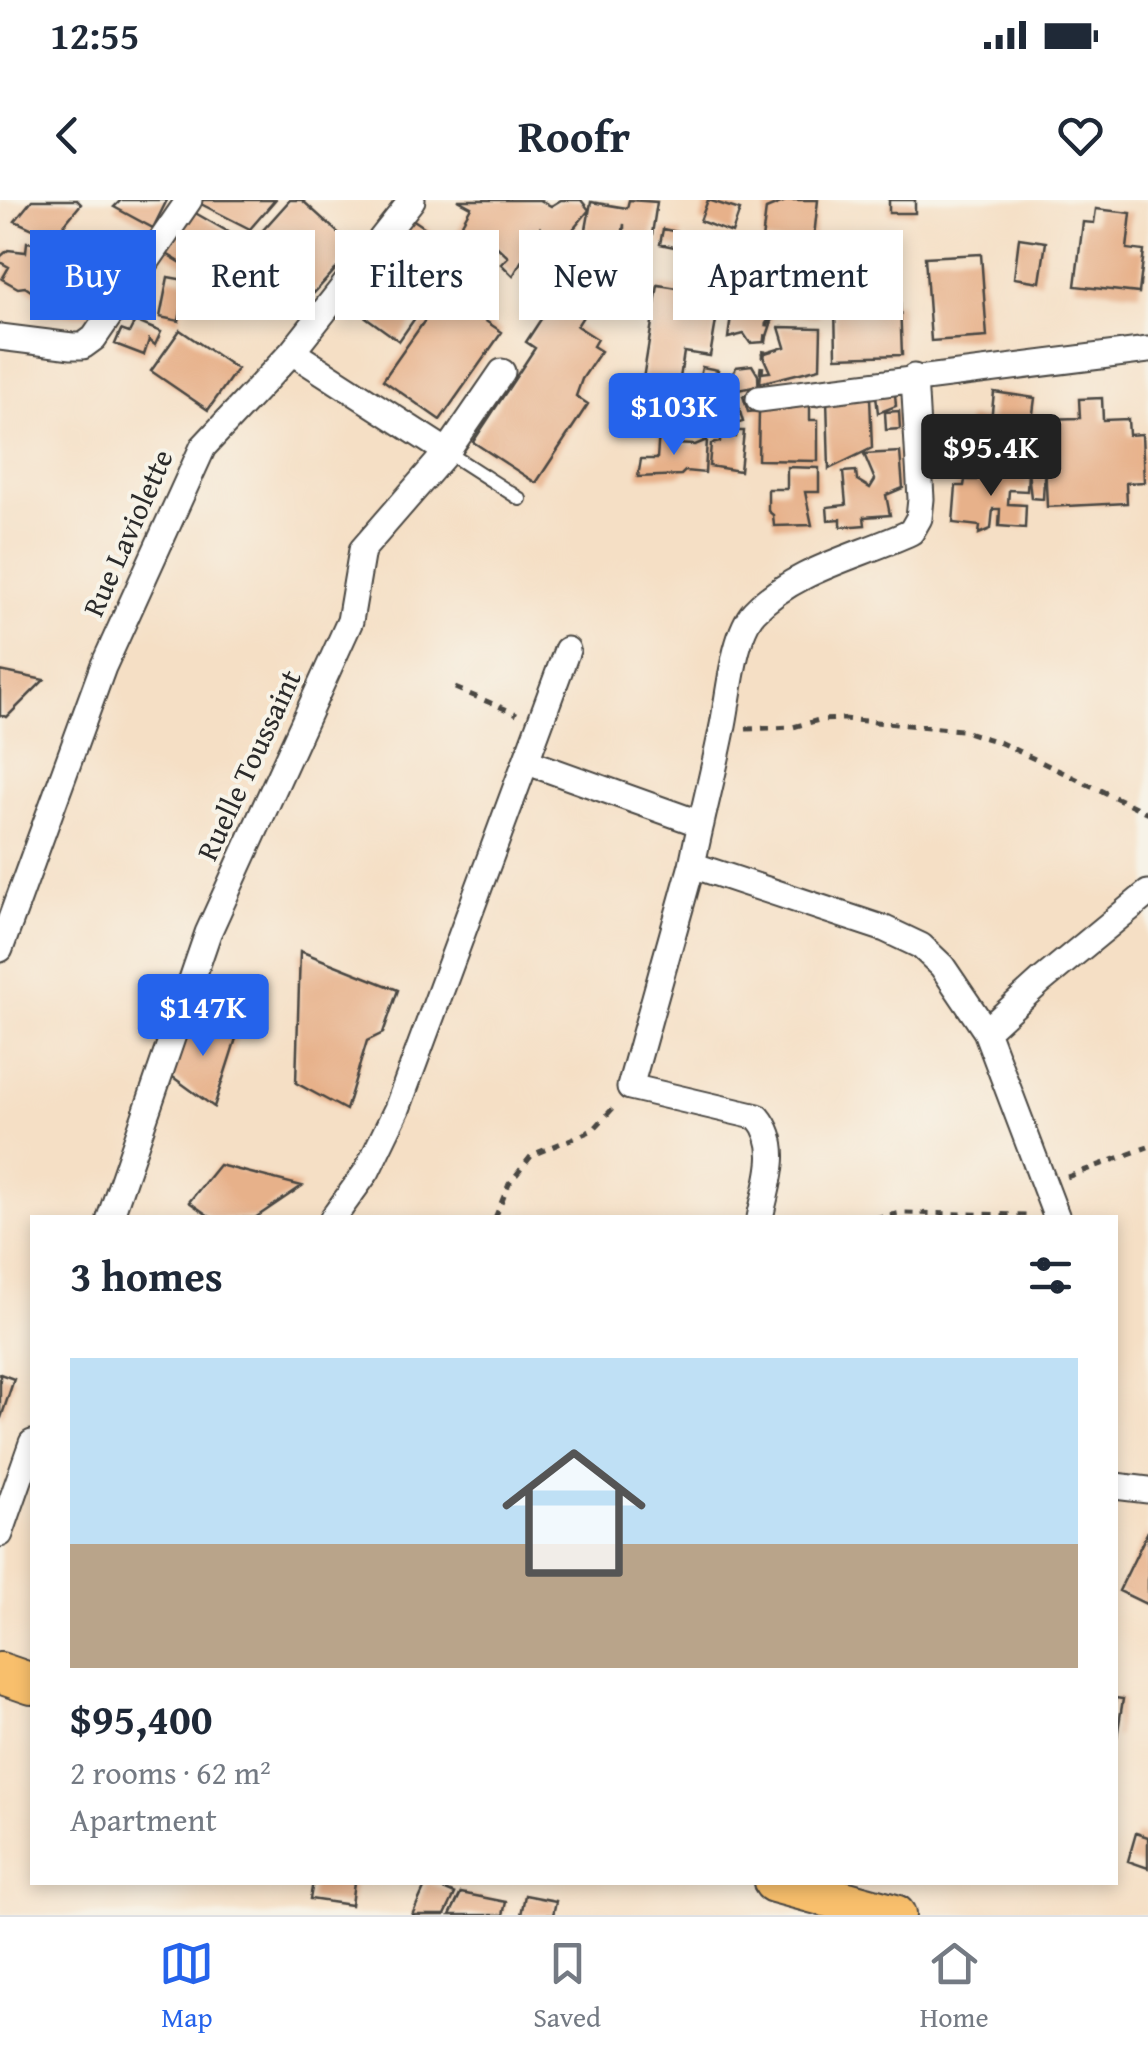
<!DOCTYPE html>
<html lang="en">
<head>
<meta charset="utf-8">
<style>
	body { margin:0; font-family:"Gentium Book Plus",serif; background:#f6f6f7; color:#1f2937; height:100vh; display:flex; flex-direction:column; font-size:38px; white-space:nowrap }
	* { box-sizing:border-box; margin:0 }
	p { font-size:32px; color:#747a83 }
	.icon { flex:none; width:55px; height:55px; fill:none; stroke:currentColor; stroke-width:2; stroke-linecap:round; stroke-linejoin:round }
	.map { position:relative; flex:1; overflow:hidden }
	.panel { position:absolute; left:30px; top:1015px; width:1088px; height:670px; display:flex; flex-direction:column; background:#fff; border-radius:0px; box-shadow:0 5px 15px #0003 }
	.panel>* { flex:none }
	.top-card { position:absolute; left:30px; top:30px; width:1090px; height:90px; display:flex; gap:20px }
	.price { position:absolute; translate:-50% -85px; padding:0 22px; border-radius:10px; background:#2563eb; color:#fff; font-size:32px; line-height:65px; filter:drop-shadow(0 2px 5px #0008) }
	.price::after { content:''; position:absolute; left:50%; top:60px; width:30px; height:22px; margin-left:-15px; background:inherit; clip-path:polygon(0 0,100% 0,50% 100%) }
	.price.active { background:#222; color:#fff }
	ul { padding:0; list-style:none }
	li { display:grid; align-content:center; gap:20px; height:530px; padding:0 40px }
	li span { display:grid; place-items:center; height:310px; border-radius:0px; color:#555 }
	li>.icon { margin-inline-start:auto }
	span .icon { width:180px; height:180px; fill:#fffc; stroke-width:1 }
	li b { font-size:42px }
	h2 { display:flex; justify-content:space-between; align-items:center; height:120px; padding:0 40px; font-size:42px }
	.pill { padding:0 35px; border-radius:0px; background:#fff; box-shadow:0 5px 15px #0003; font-size:35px; line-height:90px }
	.pill.active { background:#2563eb; color:#fff }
	.status { display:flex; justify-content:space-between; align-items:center; height:70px; padding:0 50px; background:#fff; direction:ltr }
	.status svg { height:28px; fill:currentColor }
	header { display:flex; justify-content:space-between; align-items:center; height:130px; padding:0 40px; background:#fff; font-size:45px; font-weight:700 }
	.dock { display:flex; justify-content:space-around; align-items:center; height:140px; border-top:2px solid #e0e1e3; background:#fff; font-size:28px; color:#747a83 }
	.dock a { display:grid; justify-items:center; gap:5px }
	.dock .active { color:#2563eb }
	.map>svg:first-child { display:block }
</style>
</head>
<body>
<div class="status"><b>12:55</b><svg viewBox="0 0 49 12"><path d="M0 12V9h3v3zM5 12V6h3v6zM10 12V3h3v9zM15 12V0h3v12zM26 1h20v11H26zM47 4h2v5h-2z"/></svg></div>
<header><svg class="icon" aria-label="back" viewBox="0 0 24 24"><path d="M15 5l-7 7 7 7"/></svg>Roofr<svg class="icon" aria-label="heart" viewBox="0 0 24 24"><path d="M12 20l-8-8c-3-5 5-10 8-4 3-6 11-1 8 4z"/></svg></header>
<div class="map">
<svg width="1148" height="1715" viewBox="0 0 1148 1715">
	<rect width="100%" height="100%" fill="#f7f3e8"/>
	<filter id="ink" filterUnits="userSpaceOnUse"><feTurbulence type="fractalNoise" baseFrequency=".01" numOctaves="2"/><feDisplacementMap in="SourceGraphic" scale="20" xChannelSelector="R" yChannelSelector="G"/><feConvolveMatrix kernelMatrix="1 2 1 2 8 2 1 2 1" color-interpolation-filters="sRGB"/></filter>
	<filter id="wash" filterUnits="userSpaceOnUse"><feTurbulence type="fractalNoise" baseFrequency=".0048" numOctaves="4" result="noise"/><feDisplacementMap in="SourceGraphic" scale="40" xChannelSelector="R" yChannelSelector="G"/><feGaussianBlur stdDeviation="2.25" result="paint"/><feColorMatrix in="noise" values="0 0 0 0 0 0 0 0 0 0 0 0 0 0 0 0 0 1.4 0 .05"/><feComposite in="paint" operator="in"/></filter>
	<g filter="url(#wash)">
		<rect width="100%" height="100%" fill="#f5dfc5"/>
		<g id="blocks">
			<path fill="#e7b18a" d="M32,0h45l4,4 -28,34 -38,-17z
				M121,0h46l-14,28 -39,-21z
				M193,0h82l-25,29z
				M290,0h12l53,48 -41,45 -59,-54z
				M458,0h82l11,6 10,-6h20l8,10 -51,62 -9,-7 19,-23 -8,-14 -27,48 -12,-12 7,-7 -18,-17 -14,14 -20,-20 15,-27z
				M629,0l28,2 -6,39 -27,-5v-12l-6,39 -37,-6 10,-55 36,6z
				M708,0l32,10 -8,23 -32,-12z
				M788,0h30l-5,46 -51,-6 4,-31z
				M889,0h26v13h-26z
				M1096,9l35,4 -4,36 17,2 -5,42 -64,-7 8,-64 11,1z
				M190,10l49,28 -26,44 -48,-29z
				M402,12l44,30 -18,26 -44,-30z
				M663,29l19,4 -3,15 -19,-4z
				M716,37l14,2 -20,117 -26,-4 -5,33 -36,-6 15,-94 20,3 5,-26 30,-6z
				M1019,38l27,4 -6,40 -26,-4z
				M77,40l53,25 -8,17 -24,4 9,7 -18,23 -39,-1 15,-23 -10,-6 -9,15 -21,-14 -7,1 -16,-9 7,-12 -9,-5v-5l8,-7 18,2 1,-10 12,2 3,18 4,-7 31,21z
				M455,46l21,8 -18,32 -21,-13z
				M768,48l47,3 4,65 -45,-1 -9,27 -15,1 -6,-9 -16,4 6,-44 14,-1 -5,-35 21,-4z
				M981,54l6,83 -56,4 -6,-84z
				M389,67l42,28 -32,46 -57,-41 21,-30 16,11z
				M168,77l33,6 -2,14 -15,-3 -5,27 -19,-4z
				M444,93l58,39 -62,88 -57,-40z
				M575,97l14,10 -12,19 20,13 -4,7 8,5 -19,28 -6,17 12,8 -52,79 -63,-41 62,-94 -9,-6 21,-32 16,5z
				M900,103l2,52 -66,2 -1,-53z
				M135,121l26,11 -6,13 -6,-5 -5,15 -29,-11 6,-14 8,3z
				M779,127l42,1 -1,40 -60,15 1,-10 9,-1 -8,-18 23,-7z
				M180,130l57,39 -29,41 -57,-39z
				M752,165l6,10 1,24 59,1 -1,6 -7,-1v15h8v41l-60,-1 1,-49 -11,1 -5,-16 10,-4v-5l-15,3 -13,-12 7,-1 4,-10z
				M702,167l16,3 -3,21 -27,3v-7l10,-1z
				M994,192l41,6 -6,46 -15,-2 -3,17 -25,-3 2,-8 -23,-3 3,-27 23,3z
				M735,194l8,28 -29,8 -2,-5 9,-4v-7l-6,-8 1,-6 9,1 -1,-6z
				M895,194l1,12 -18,7 -2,-17z
				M870,197l2,51 -43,21 -2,-70z
				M1102,198l1,22 25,-1 1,16 13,-1 2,48 -18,1 1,20 -80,4 -2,-48 -2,40 -12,-1 -3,-27 6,-10 -8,-1 1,-12 18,2 -2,-31 37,-1 -1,-19z
				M709,199l-2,26 -4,2 -1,11 -5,-1 -1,-11 -5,-1 -1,9 -8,-1 -2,7h-4l2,-38z
				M899,211l1,18 -14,1 -1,-18z
				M659,231l12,1 2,12 22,1 12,-5 -2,33 -20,-2 -4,4 -43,2 3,-18h16z
				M737,231h7l-4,40 -31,-5 2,-22 9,-2v-8l16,3z
				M900,252l3,36 -17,7 4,20 -26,2 1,8 -24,2v-8l-13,1 -1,-13 19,-2 -3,-33 13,-1 1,9 13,8 5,-8 -11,-26z
				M787,267l32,1v24h-14l7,33 -38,1 -1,-11 -5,-4v-22h19z
				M977,268l51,3 -1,20 -18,-1 -1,14 18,1 -1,23 -26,-2 1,-17h-7l-2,20 -12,5 1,-8 -27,-3 3,-37h8l1,-6h11z
				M0,471l44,9 -37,37 -7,-2z
				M300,751l98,39 -15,43 -16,8 -21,69 -50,-27z
				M183,825l57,1 -26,81 -48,-35z
				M219,965l83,21 -47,32h-43l-23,-16z
				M0,1174l14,5 -13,39h-1z
				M1148,1331v74l-29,-14z
				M1115,1498l8,1 -6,38h-2z
				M1136,1633l12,4v31l-20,-7z
				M313,1682h41l-3,23 -41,-6z
				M427,1682l28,12 -10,21h-33z
				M461,1693l45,9 -3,13h-53z
				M525,1695l31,6 -3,14h-32z"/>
		</g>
	</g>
	<g filter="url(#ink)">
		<use href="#blocks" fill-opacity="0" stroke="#494642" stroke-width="2.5"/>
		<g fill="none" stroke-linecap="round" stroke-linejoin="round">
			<g stroke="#494642" stroke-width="16">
				<path id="lane" d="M447,252l73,47"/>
			</g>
			<g stroke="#494642" stroke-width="29">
				<path id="street" d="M0,137l72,9h11l11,-8 95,-138
					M292,152l155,100
					M759,199l389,-49
					M528,562l173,62
					M692,665c9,-45 21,-90 30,-135 7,-31 11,-95 32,-118 41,-43 106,-56 157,-80l8,-14 2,-19 -7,-122
					M0,749l103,-282 100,-220 89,-95 120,-152
					M110,1018l98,-285 142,-312 12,-71 85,-98 55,-80
					M333,1018l34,-47 30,-62 170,-459
					M760,1018c7,-35 23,-71 -2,-101l-128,-30 62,-222 193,64 36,17 21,20 44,65
					M1057,1018l-71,-187 55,-50 107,-88
					M1115,1286l33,4
					M0,1334l32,-91"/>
			</g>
			<g stroke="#494642" stroke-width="44">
				<path id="primary" d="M0,1473l32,11
					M774,1682l121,33"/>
			</g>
			<path stroke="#494642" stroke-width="5" stroke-dasharray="8 8" stroke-linecap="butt" d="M761,174l6,-50 7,-9
				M455,488l62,26
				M746,529l47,-2 26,-7 25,-1 117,11 40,13 147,70
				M1067,977l81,-30
				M495,1018l14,-34 23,-29 61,-25 23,-25
				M874,1018l28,-5 126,2"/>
			<use href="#lane" stroke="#fff" stroke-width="12"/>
			<use href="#street" stroke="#fff" stroke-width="25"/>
			<use href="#primary" stroke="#f8bf6c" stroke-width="40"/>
		</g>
	</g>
	<g text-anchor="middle" stroke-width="8" stroke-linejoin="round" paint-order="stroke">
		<g font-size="30" fill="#2b2b2b" stroke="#f7f3e8">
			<text transform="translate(128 333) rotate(-66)" y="10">Rue Laviolette</text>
			<text transform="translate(249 565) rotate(-65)" y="10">Ruelle Toussaint</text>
		</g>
	</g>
</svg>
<b class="price" style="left:674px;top:258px">$103K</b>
<b class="price active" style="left:991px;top:299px">$95.4K</b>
<b class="price" style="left:203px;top:859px">$147K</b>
<div class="top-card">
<a class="pill active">Buy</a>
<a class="pill">Rent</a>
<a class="pill">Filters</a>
<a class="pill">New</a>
<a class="pill">Apartment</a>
</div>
<section class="panel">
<h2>3 homes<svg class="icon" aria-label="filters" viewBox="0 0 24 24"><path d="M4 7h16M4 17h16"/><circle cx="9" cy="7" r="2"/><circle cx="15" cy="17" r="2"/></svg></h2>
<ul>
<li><span style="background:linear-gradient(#bfe0f5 60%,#b9a48a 0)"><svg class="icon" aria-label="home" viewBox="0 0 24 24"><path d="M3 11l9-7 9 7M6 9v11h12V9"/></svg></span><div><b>$95,400</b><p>2 rooms · 62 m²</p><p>Apartment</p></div></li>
</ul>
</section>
</div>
<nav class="dock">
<a class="active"><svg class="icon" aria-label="map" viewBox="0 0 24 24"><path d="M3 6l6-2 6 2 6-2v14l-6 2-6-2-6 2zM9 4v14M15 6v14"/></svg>Map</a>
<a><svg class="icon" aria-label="saved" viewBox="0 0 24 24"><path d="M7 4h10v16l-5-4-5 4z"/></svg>Saved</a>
<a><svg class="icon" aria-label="home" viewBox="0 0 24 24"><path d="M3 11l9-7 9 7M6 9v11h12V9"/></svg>Home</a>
</nav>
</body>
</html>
